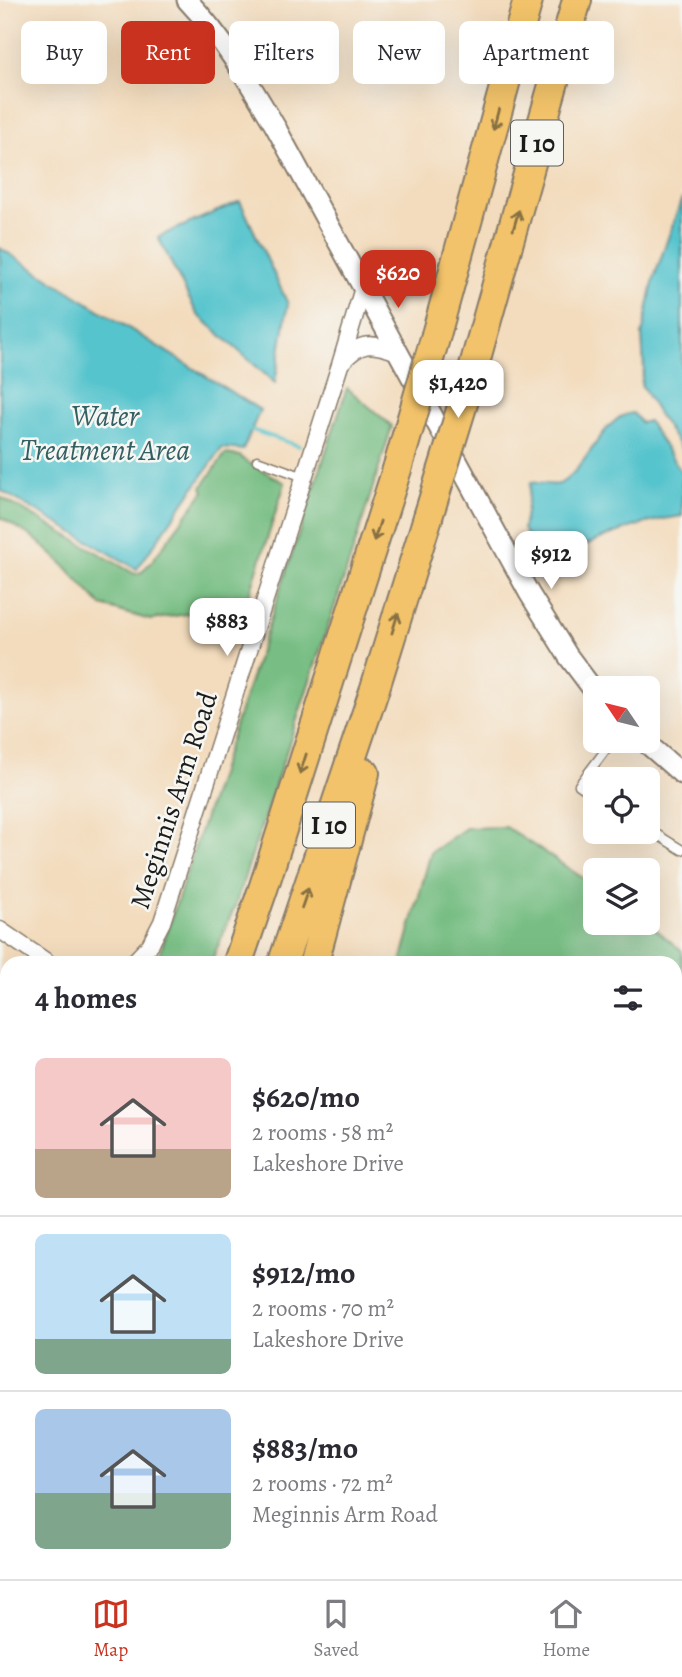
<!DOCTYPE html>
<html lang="en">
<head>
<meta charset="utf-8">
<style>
	body { margin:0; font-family:Alegreya,serif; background:#f2f2f3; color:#2b2b33; height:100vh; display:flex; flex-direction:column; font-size:26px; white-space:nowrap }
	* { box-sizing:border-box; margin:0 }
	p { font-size:23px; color:#7c7c81 }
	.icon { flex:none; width:38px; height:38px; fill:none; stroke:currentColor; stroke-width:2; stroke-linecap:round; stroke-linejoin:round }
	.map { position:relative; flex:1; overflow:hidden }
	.sheet { position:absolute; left:0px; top:956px; width:682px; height:625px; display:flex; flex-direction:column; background:#fff; border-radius:21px 21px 0 0; box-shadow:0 7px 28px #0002 }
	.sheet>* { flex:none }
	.banner { position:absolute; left:21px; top:21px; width:640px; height:63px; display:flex; gap:14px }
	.needle { width:46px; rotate:305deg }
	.tools { position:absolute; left:583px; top:676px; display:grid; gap:14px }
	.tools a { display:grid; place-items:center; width:77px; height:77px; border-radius:10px; background:#fff; box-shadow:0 7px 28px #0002; font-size:35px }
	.price { position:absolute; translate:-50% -60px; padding:0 16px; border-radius:14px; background:#fff; color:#222; font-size:23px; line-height:46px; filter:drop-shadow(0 2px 4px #0008) }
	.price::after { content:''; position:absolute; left:50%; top:42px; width:21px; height:16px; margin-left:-10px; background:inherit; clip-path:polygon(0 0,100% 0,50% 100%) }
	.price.on { background:#c8321e; color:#fff }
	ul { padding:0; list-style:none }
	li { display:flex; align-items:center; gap:21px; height:175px; padding:0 35px }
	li+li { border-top:2px solid #e1e1e2 }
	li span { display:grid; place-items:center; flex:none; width:196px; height:140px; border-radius:10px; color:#555 }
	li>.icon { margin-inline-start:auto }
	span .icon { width:84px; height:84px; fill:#fffc; stroke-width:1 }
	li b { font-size:30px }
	h2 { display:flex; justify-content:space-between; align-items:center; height:84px; padding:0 35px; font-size:30px }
	.tag { padding:0 24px; border-radius:10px; background:#fff; box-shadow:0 7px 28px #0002; font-size:24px; line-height:63px }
	.tag.on { background:#c8321e; color:#fff }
	.tab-bar { display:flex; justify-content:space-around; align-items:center; height:98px; border-top:2px solid #e1e1e2; background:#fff; font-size:19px; color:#7c7c81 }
	.tab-bar a { display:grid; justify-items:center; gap:4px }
	.tab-bar .on { color:#c8321e }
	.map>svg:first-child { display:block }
</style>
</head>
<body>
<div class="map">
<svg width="682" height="1579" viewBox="0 0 682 1579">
	<rect width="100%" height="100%" fill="#f6f6f2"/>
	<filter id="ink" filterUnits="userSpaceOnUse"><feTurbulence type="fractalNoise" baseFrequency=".0143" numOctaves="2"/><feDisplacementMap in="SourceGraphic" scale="14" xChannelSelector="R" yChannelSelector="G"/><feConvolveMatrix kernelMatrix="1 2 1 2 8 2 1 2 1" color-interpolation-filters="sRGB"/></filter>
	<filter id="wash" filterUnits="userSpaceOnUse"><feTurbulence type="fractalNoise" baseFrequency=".00686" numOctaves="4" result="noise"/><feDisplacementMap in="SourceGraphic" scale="28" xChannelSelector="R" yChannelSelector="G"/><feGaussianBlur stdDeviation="1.57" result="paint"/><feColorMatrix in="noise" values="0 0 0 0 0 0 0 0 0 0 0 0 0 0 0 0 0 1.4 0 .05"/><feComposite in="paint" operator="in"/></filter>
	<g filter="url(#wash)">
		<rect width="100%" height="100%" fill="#f3dcbd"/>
		<path fill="#95e09c" stroke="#587e5c" stroke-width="2" d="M275,1573h108l-9,6h-96z"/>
		<path fill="#78be84" stroke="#4a6d50" stroke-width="2" d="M347,388l45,38 -40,128 -117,352 -24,56h-54z
			M225,454l15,2 4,4 41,23 -36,113 -50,16 -49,8 -48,-14 -38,-41 -30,-27 -34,-21v-20l135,77 7,-2 6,-7h1l55,-74 -2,-4z
			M506,827l89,59v36h52l35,29v85l-6,8v-82h-275l30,-110 35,-24z
			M7,1187v103l-7,8v-103z
			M519,1573h66l-8,6h-67z"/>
		<path fill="#56c4cd" stroke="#397074" stroke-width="2" d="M682,198v252l-24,-36 -17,-30 3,-15 -2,-34 12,-57z
			M240,201l48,103 -13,79 -78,-69 -39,-77z
			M0,248l260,162 -17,40 -21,-2 -85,121 -137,-79z
			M633,413l8,10 7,-2 34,52v43c-49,6 -94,27 -138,49l-21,-36 8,-47c9,1 19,4 28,2 5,-2 9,-6 13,-10 19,-17 34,-59 61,-61z
			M122,1573h153l2,2 1,4h-158z"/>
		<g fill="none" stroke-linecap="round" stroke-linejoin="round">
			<path stroke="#56c4cd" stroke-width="3.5" d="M252,430l47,16"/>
		</g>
	</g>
	<g filter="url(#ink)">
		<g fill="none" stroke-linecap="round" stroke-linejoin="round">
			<g stroke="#887c6c" stroke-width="11">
				<path id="service" d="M257,460l47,17
					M595,796l-16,-11 34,-45
					M648,829l34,21
					M676,1084l6,-7
					M676,1149l6,6
					M676,1210l6,7
					M676,1231l6,-6
					M676,1277l6,-6
					M676,1288l6,4"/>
			</g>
			<g stroke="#887c6c" stroke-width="19">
				<path id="minor" d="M341,363c19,-22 30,-21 57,-11
					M0,930l47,32
					M134,962l16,-17 12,-23 178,-557 23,-77
					M0,1034l7,-7
					M0,1047l7,-3
					M676,1326l6,5
					M676,1523l6,-5
					M594,1579l10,-6"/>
			</g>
			<g stroke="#887c6c" stroke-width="23">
				<path id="tertiary" d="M187,0c36,38 62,82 88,126l254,467 39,63 27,36
					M643,740l39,34"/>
			</g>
			<g stroke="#887c6c" stroke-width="28">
				<path id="primary" d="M676,1398l6,-4
					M676,1432l6,-3
					M397,1579l8,-6
					M455,1579l8,-6"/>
			</g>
			<g stroke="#887c6c" stroke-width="32">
				<path id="motorway" d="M436,335l92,-335
					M468,387l109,-387
					M238,962l26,-76 134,-420
					M283,962l92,-274 53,-171
					M314,962l51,-189
					M0,1359l7,-6
					M19,1579l3,-6
					M69,1579l2,-6"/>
			</g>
			<use href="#service" stroke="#fff" stroke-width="8"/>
			<use href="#minor" stroke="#fff" stroke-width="16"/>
			<use href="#tertiary" stroke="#fff" stroke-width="19"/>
			<use href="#primary" stroke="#f2c36a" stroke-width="24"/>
			<use href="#motorway" stroke="#f2c36a" stroke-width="28"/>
			<g stroke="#887c6c" stroke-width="32" stroke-linecap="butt">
				<path id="motorway-bridge" d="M398,466l38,-131
					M428,517l40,-130"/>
			</g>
			<use href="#motorway-bridge" stroke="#f2c36a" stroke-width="28"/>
		</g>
		<defs><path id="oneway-shaft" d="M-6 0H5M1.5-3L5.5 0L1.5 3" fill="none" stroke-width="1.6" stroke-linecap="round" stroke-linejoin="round" transform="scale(1.75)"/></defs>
		<g stroke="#877043">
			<use href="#oneway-shaft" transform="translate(496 119) rotate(105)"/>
			<use href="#oneway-shaft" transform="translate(516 220) rotate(-74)"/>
			<use href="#oneway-shaft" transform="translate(377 531) rotate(108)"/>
			<use href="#oneway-shaft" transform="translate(395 623) rotate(-73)"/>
			<use href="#oneway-shaft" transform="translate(303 764) rotate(108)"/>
			<use href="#oneway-shaft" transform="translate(305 898) rotate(-71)"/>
		</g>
	</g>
	<g text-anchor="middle" stroke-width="5" stroke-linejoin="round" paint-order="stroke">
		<g fill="#f6f6f2" stroke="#5d5d5c" stroke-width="2">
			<rect x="511" y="120.5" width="52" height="45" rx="5"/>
			<rect x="303" y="802.5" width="52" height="45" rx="5"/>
		</g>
		<g font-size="26" font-weight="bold" fill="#1c1c1c">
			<text x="537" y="152">I 10</text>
			<text x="329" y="834">I 10</text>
		</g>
		<g font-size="28" fill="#1c1c1c" stroke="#f6f6f2">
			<text transform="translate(173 800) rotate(-72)" y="10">Meginnis Arm Road</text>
		</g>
		<g font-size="30" font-style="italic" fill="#335f63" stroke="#f6f6f2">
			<text x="105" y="426">Water<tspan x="105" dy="34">Treatment Area</tspan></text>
		</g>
	</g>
</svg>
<div class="tools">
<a><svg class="needle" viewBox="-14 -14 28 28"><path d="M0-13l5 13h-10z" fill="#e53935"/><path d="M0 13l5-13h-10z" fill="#7c7c81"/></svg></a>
<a><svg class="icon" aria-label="locate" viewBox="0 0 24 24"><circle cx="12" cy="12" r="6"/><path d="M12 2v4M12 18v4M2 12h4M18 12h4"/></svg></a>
<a><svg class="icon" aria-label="layers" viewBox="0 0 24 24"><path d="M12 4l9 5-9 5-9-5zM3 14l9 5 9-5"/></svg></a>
</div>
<b class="price on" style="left:398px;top:310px">$620</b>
<b class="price" style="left:458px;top:420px">$1,420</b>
<b class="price" style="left:551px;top:591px">$912</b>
<b class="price" style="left:227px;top:658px">$883</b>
<div class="banner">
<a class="tag">Buy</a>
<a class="tag on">Rent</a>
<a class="tag">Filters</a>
<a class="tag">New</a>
<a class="tag">Apartment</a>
</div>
<section class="sheet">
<h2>4 homes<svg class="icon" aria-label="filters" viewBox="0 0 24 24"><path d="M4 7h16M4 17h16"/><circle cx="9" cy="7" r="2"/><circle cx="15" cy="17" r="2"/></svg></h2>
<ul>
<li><span style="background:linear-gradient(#f6c9c9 65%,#b9a48a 0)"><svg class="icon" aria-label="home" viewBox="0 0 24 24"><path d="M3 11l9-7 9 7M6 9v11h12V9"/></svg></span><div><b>$620/mo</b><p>2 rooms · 58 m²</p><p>Lakeshore Drive</p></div></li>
<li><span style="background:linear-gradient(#bfe0f5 75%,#7fa58c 0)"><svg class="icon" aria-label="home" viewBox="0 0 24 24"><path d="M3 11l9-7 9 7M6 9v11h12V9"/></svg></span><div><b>$912/mo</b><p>2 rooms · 70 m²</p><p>Lakeshore Drive</p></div></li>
<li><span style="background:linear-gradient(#a9c7e8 60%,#7fa58c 0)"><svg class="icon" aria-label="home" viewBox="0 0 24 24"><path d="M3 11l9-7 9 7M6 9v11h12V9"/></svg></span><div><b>$883/mo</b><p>2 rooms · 72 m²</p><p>Meginnis Arm Road</p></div></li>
</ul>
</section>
</div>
<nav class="tab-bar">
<a class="on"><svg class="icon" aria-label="map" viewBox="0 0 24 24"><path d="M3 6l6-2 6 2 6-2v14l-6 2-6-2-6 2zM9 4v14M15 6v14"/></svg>Map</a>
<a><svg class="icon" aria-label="saved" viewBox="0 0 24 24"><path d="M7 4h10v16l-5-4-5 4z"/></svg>Saved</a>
<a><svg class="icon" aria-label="home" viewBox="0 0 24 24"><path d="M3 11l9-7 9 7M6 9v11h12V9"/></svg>Home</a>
</nav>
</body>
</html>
